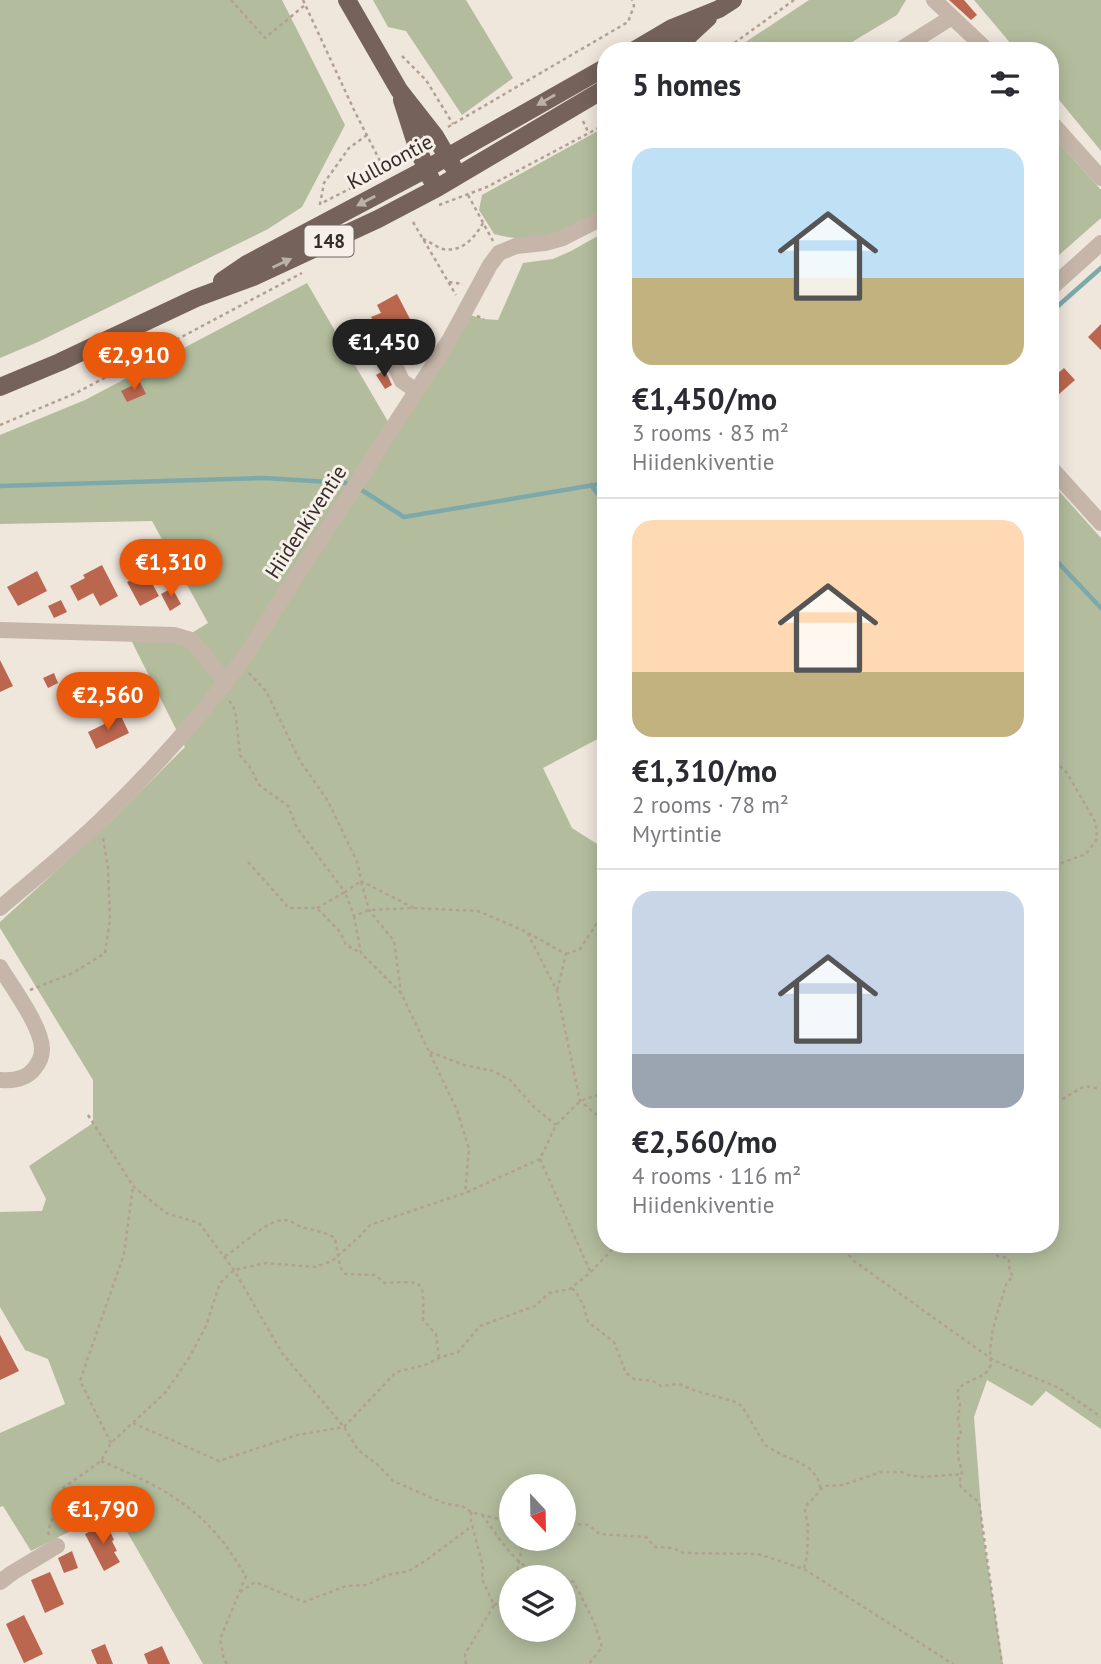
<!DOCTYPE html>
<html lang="en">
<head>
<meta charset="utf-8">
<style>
	body { margin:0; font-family:"PT Sans",sans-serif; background:#f2f2f3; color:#2b2b33; height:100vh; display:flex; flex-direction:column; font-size:26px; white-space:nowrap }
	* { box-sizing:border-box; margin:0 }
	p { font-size:23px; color:#7c7c81 }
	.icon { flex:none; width:38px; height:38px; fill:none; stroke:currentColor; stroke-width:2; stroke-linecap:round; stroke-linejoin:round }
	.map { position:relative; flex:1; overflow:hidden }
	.sheet { position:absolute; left:597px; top:42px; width:462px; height:1211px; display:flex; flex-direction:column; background:#fff; border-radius:28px; box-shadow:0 4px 18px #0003 }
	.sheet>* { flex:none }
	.needle { width:46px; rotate:158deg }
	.buttons { position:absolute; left:499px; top:1474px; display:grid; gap:14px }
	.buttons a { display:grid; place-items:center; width:77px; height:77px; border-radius:50%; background:#fff; box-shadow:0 4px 18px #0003; font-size:35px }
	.price { position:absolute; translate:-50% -60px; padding:0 16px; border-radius:24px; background:#ea580c; color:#fff; font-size:23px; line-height:46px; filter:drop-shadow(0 2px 4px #0008) }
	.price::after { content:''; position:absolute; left:50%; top:42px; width:21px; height:16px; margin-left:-10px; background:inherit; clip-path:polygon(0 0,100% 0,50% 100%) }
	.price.selected { background:#222; color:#fff }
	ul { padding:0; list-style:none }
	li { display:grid; align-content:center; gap:14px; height:371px; padding:0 35px }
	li+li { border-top:2px solid #e1e1e2 }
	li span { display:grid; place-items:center; height:217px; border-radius:21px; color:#555 }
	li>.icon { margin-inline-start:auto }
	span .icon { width:126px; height:126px; fill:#fffc; stroke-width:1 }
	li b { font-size:30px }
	h2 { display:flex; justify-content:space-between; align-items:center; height:84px; padding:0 35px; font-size:30px }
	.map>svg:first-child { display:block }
</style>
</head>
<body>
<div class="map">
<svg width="1101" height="1664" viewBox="0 0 1101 1664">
	<rect width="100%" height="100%" fill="#efe6dc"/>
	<path fill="#b3bd9d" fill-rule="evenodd" d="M0,0h282l63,125 -43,82 -34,22 -230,113 -38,16z
		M373,0h93l47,78 -51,37 -56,-84 -18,-4z
		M809,0h97l-9,15 -60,36h-105z
		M974,0h127v151l-51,-62v-38h-33z
		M605,127v81c-42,24 -61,39 -111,26l-15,-24 3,-15z
		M1053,136l48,54v28l-51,45v-125z
		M605,232v503l-62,33 29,60 33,21 1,395h444v-763l51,57v891l-55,-38 -14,15 -45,-26 -13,37 9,117 20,130h-800l-89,-155 -83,42 -28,-45 -3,1v-74l65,-29 -17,-45 -23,-9 -25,-43v-95l42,-1 4,-12 -17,-33 64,-43v-43l-93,-152v-6l113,-103 72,-72 -54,-107 46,2 31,-19 -56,-102 -152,3v-89l85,-35 222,-117 83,142 76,-111 18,5 14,1 25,-57 30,-4 18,-8zM511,1486h53v52h-53zM511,1577h53v52h-53z"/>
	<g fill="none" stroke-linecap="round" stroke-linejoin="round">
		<path stroke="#7da9aa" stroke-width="4.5" d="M1050,313l51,-45
			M591,485l15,19
			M0,486l264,-8 82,5
			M360,489l44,28 202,-34
			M1050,554l51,54"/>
	</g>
	<path fill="#bb674f" d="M949,0h15l13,15 -6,5z
		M397,294l14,27 -20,11 -4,-7 -9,5 -7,-13 10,-4 -4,-8z
		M1101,324v26l-13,-13z
		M1064,368l11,12 -25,22v-22z
		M385,370l7,15 -7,4 -9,-14z
		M140,382l6,12 -19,8 -6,-11z
		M102,565l16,31 -18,10 -7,-13 -15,8 -8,-15 15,-8 -2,-3z
		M37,571l10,20 -29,15 -11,-19z
		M146,572l13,24 -19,10 -13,-24z
		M172,588l9,16 -11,7 -9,-17z
		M61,600l6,12 -13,6 -6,-12z
		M0,660l13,26 -13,6z
		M54,673l4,10 -10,5 -5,-10z
		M97,673l9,18 -29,15 -12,-23 17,-8 2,5z
		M121,716l8,17 -33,16 -8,-17z
		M0,1335l19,36 -19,9z
		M106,1523l8,17 -2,1 5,10 -3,1 6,10 -16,9 -19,-37z
		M72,1551l6,17 -14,5 -6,-15z
		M50,1572l14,32 -19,9 -14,-33z
		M24,1615l19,39 -19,9 -18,-39z
		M105,1644l8,20h-16l-6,-14z
		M162,1646l8,18h-22l-4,-10z"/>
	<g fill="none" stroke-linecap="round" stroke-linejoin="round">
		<path stroke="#b2a093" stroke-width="2.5" stroke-dasharray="3.5 3.5" stroke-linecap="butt" d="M231,0l34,38 40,-33
			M303,0l51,110 28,55
			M723,51l71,-51
			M402,56l24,24 27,44
			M583,121l6,13
			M448,127l180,-105 6,-16 -2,-6
			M367,135l-18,13 -25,35 -4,21 80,-41 5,-7
			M468,195l25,46
			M439,205l48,-18 119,-63
			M413,222l43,73
			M423,239c7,3 13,8 20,10 19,4 32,-12 40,-26
			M449,282l14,2
			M477,316l7,3
			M0,425l76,-32 226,-120
			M249,673l17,18 34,70 28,40 30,63 3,17 53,27
			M229,701l4,4 3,11 4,39 12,15 6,14 30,22 9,22 48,64 16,-11 8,29 25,31 7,52 56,117 12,39 -4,44
			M1050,756l17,17 29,50 1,16 -11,15 -36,13
			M248,862l41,46h28l23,24 6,13 15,8
			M317,908l28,-16 9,24 15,-6 45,-2 64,3 49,21 30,59 23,110 26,21
			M354,916l7,37 40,40
			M528,933l38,21 -9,37
			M566,954l14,-5 26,-40
			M30,990l43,-17 32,-20 5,-34 -2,-51 -5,-30
			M430,1052l34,13 29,6 17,9 24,27 22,18
			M1050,1106l35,-20 16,3
			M88,1115l45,71 33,27 33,10 35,47 48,83 62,74 14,23 20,15 15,16 53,23 16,2 9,6 40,10
			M540,1159l50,112
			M840,1244l14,17 139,99 66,28 42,29
			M978,1244l20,12 10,2 2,6 -1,6 4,7 -6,5c-8,27 -20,55 -16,83l-6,9 -21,10 -6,5v8l2,7 -2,15 3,15 -3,5v18l4,14 -3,13 8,9 12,9 23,162
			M225,1256c17,-9 44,-41 65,-35 5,2 9,6 15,7 11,3 20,4 30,10l5,29 5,7 30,1 10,8c40,-2 39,-4 38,37l13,14 3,24
			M572,1288l5,6 6,10 5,18 26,20 12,31 8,6 19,2 8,5 18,-2 17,7 37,10 9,5 23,39 15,9 17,7 13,8 7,8 4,12
			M133,1423l86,38 78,-26 47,-8 52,-55 29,-7 14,-7 19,-6 22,-26 55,-20 14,-13 21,-4 21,-17 26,-28
			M111,1443l-31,-62 44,-127 9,-68
			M101,1461c45,19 85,37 117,75 11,12 19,27 28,40l-26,63 4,21 4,4
			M482,1515c19,24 34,55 66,62
			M564,1523l25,2 10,9 47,3 9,10 18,1 10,5 75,1 46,15 149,95
			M49,1535l-1,-4 15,-43 38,-27 10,-18 55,-51 23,-34 17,-32 14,-43 14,-13 32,-7 49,4 17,-6 28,-25 10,-11 95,-32 75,-34 16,-34 24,-24 26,-9
			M804,1568l3,-12 1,-30 -3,-16 3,-7 7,-6 5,-7 5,-4 18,-1 38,-13h20l8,3 11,2 41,-3
			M516,1577l7,-35 4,-4
			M564,1580l10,2 20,40 8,25 -13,17
			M240,1592l15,-10 49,20 42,-16 21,-1 20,-10 22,-4 19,-12 44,-33
			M494,1605l17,-7
			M466,1664l-1,-10 29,-49 -12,-26 1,-12 -12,-46v-9"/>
		<path stroke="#c6b6a9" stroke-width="16" d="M934,0l54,51
			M898,51l54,-34
			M1050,121l51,57
			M1050,289l51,-46
			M395,366l7,15 13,9
			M1050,467l51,56
			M0,630l174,5 17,5 9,10 26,33
			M0,908c34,-29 69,-57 101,-88 51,-49 100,-104 142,-161l207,-320 40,-74 9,-12 17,-7 29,-3 18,-5 43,-22
			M0,967c12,20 42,60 42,82 0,8 -3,14 -8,20 -8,10 -22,12 -34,11
			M0,1582l12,-9 45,-27"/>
		<path stroke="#75635b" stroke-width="18" d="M347,0l52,90 36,46 17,29
			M633,51l39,-23 47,-19 14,-9
			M668,51l13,-8 27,-25
			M402,100l15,47 14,32
			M222,281l25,-17 179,-95 180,-102
			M0,387l60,-25 136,-64 57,-21 125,-58 59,-31 169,-100"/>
	</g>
	<defs><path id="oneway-solid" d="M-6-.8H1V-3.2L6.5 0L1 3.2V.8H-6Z" transform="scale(1.75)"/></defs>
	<g fill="#bcb1a9">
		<use href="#oneway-solid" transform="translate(546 100) rotate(150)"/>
		<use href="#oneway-solid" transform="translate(366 201) rotate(152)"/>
		<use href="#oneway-solid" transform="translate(282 263) rotate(-25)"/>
	</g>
	<g text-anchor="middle" stroke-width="6" stroke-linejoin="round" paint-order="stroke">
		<rect fill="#f7f0e8" stroke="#6e6762" stroke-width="2" x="304.5" y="225.5" width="49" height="31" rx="5"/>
		<g font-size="19" font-weight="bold" fill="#342c28">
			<text x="329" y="248">148</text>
		</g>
		<g font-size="21" fill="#342c28" stroke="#f7f0e8">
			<text transform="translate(390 162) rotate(-28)" y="7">Kulloontie</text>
			<text transform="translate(306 522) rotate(-57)" y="7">Hiidenkiventie</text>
		</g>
	</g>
</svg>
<div class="buttons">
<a><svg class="needle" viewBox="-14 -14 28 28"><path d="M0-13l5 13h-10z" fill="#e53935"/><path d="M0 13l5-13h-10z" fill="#7c7c81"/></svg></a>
<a><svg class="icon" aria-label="layers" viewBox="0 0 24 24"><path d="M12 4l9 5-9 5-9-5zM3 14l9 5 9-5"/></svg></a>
</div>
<b class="price selected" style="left:384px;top:379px">€1,450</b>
<b class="price" style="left:134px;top:392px">€2,910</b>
<b class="price" style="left:171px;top:599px">€1,310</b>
<b class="price" style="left:108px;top:732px">€2,560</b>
<b class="price" style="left:103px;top:1546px">€1,790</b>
<section class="sheet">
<h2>5 homes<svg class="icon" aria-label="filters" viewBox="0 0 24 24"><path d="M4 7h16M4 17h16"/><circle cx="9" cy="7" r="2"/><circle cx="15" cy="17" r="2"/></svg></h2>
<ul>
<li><span style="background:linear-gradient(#bfe0f5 60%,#c2b280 0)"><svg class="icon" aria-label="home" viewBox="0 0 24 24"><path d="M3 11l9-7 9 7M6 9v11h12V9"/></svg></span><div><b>€1,450/mo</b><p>3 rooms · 83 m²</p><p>Hiidenkiventie</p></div></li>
<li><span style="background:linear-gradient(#ffd9b3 70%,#c2b280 0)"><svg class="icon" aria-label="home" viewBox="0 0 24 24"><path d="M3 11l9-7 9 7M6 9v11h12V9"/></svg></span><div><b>€1,310/mo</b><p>2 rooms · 78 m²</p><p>Myrtintie</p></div></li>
<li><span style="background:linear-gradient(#c9d6e8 75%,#9aa5b1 0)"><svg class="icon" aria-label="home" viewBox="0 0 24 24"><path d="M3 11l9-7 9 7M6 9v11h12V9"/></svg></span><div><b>€2,560/mo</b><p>4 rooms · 116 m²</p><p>Hiidenkiventie</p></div></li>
</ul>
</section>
</div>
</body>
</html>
